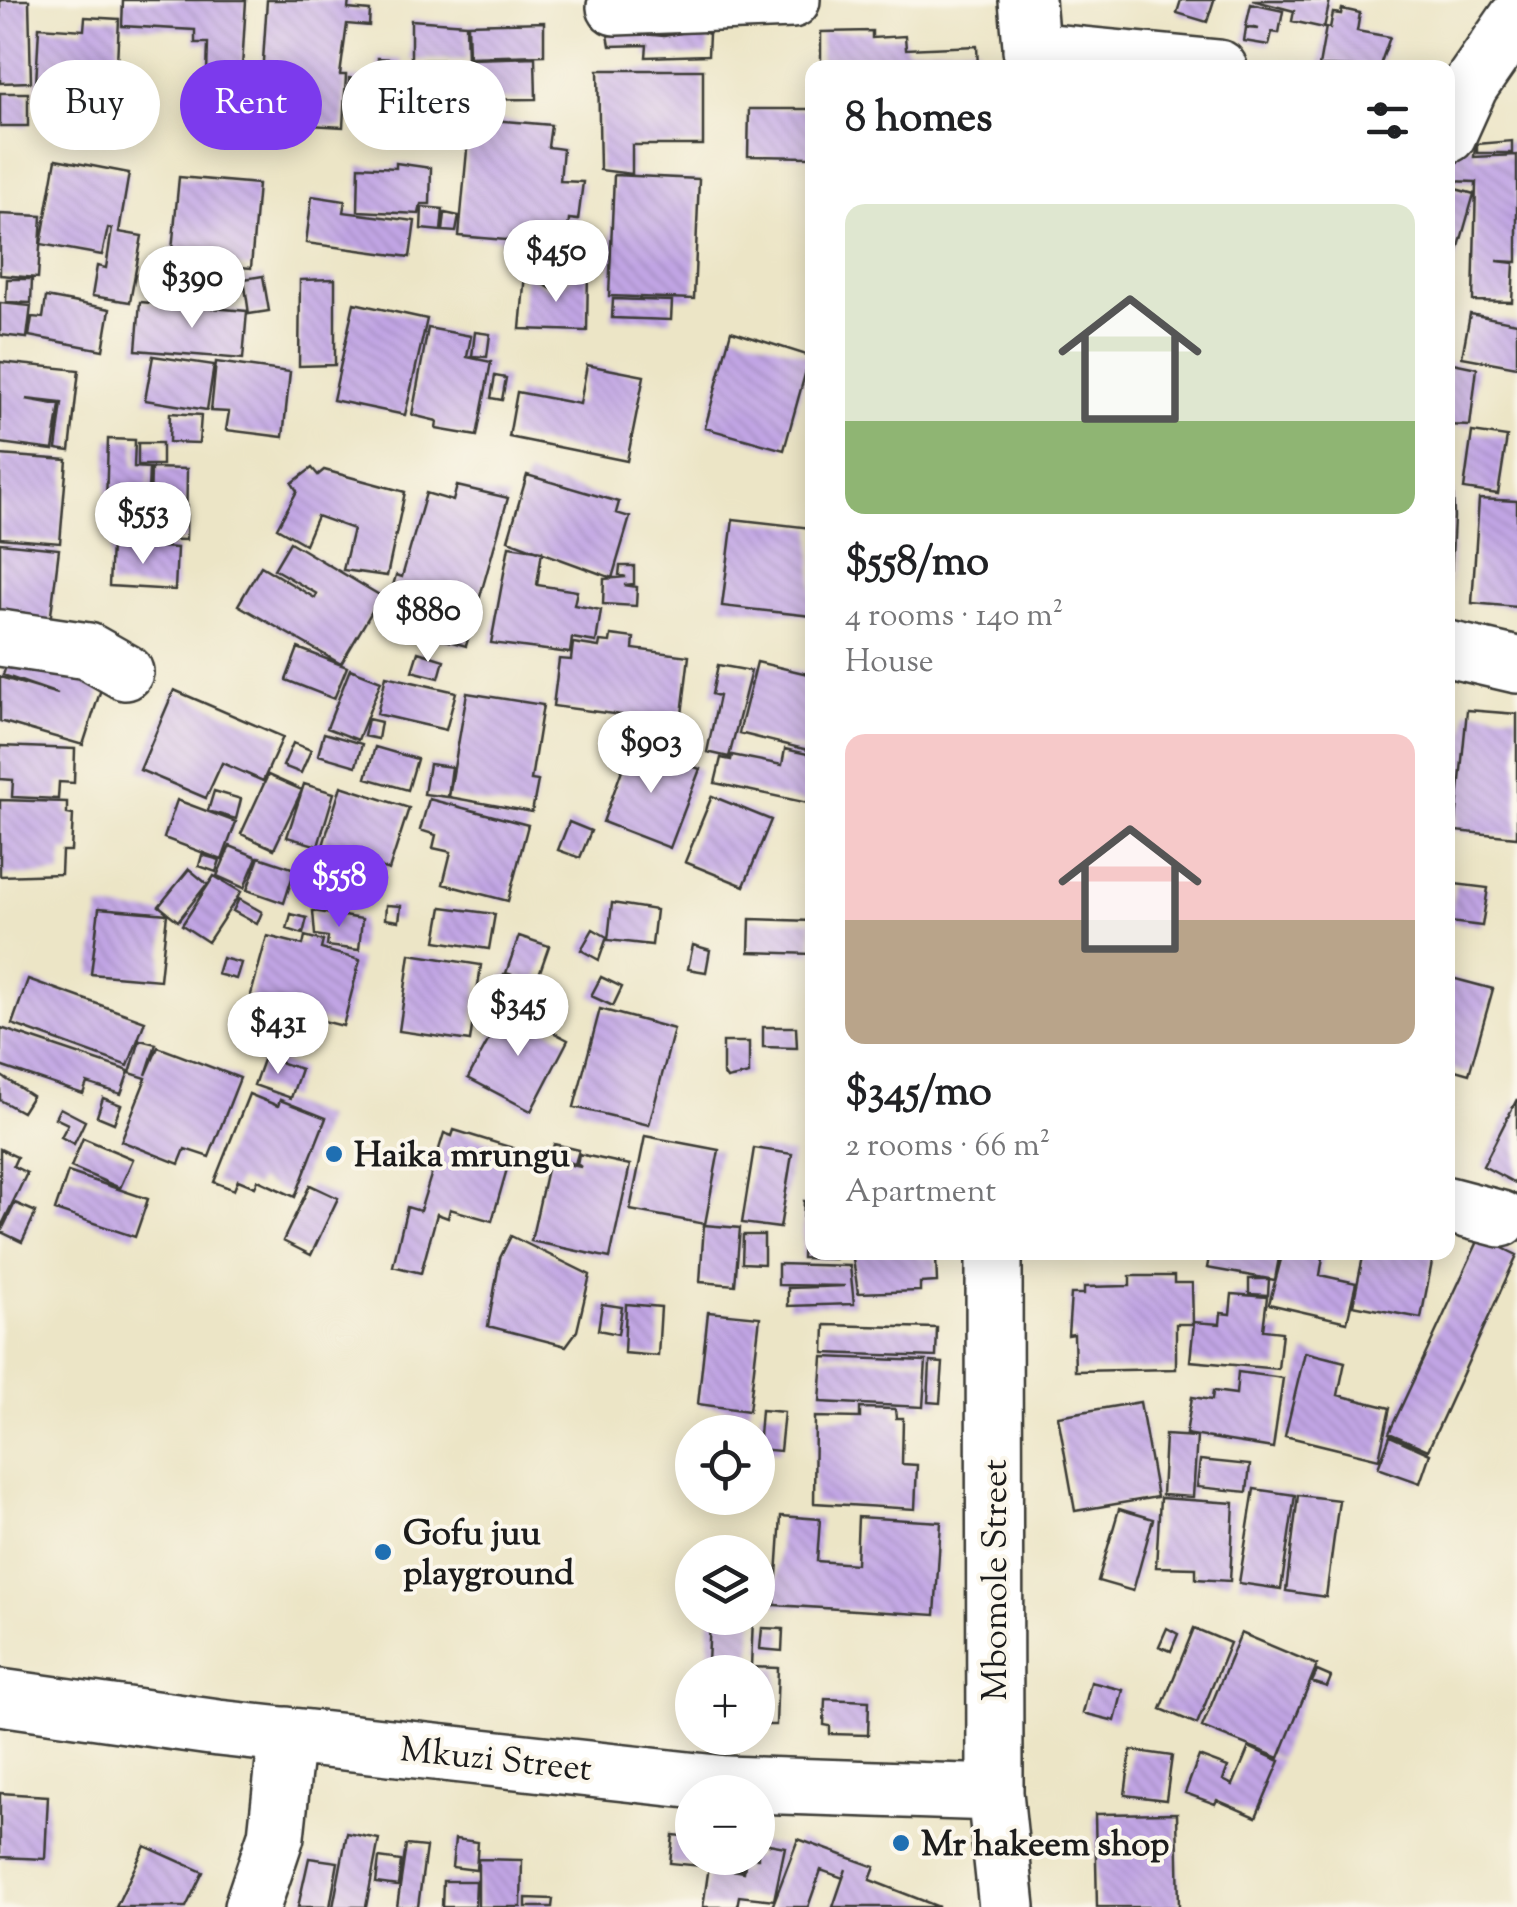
<!DOCTYPE html>
<html lang="en">
<head>
<meta charset="utf-8">
<style>
	body { margin:0; font-family:"Sorts Mill Goudy",serif; background:#f6f6f6; color:#202124; height:100vh; display:flex; flex-direction:column; font-size:38px; white-space:nowrap }
	* { box-sizing:border-box; margin:0 }
	p { font-size:32px; color:#757577 }
	.icon { flex:none; width:55px; height:55px; fill:none; stroke:currentColor; stroke-width:2; stroke-linecap:round; stroke-linejoin:round }
	.map { position:relative; flex:1; overflow:hidden }
	.sheet { position:absolute; left:805px; top:60px; width:650px; height:1200px; display:flex; flex-direction:column; background:#fff; border-radius:20px; box-shadow:0 5px 25px #0003 }
	.sheet>* { flex:none }
	.guide { position:absolute; left:30px; top:60px; width:625px; height:90px; display:flex; gap:20px }
	.tools { position:absolute; left:675px; top:1415px; display:grid; gap:20px }
	.tools a { display:grid; place-items:center; width:100px; height:100px; border-radius:50%; background:#fff; box-shadow:0 5px 25px #0003; font-size:50px }
	.price { position:absolute; translate:-50% -85px; padding:0 22px; border-radius:35px; background:#fff; color:#222; font-size:32px; line-height:65px; filter:drop-shadow(0 2px 5px #0008) }
	.price::after { content:''; position:absolute; left:50%; top:60px; width:30px; height:22px; margin-left:-15px; background:inherit; clip-path:polygon(0 0,100% 0,50% 100%) }
	.price.on { background:#7c3aed; color:#fff }
	ul { padding:0; list-style:none }
	li { display:grid; align-content:center; gap:20px; height:530px; padding:0 40px }
	li span { display:grid; place-items:center; height:310px; border-radius:20px; color:#555 }
	li>.icon { margin-inline-start:auto }
	span .icon { width:180px; height:180px; fill:#fffc; stroke-width:1 }
	li b { font-size:42px }
	h2 { display:flex; justify-content:space-between; align-items:center; height:120px; padding:0 40px; font-size:42px }
	.chip { padding:0 35px; border-radius:45px; background:#fff; box-shadow:0 5px 25px #0003; font-size:35px; line-height:90px }
	.chip.on { background:#7c3aed; color:#fff }
	.map>svg:first-child { display:block }
</style>
</head>
<body>
<div class="map">
<svg width="1517" height="1907" viewBox="0 0 1517 1907">
	<defs>
		<pattern id="building-back-hatch" width="6" height="6" patternUnits="userSpaceOnUse" patternTransform="scale(2.5)"><rect width="6" height="6" fill="#c1a5e4"/><path d="M-1 5l2 2M0 0l6 6M5-1l2 2" fill="none" stroke="#a58dc3"/></pattern>
	</defs>
	<rect width="100%" height="100%" fill="#fbf7ec"/>
	<filter id="ink" filterUnits="userSpaceOnUse"><feTurbulence type="fractalNoise" baseFrequency=".01" numOctaves="2"/><feDisplacementMap in="SourceGraphic" scale="20" xChannelSelector="R" yChannelSelector="G"/><feConvolveMatrix kernelMatrix="1 2 1 2 8 2 1 2 1" color-interpolation-filters="sRGB"/></filter>
	<filter id="wash" filterUnits="userSpaceOnUse"><feTurbulence type="fractalNoise" baseFrequency=".0048" numOctaves="4" result="noise"/><feDisplacementMap in="SourceGraphic" scale="40" xChannelSelector="R" yChannelSelector="G"/><feGaussianBlur stdDeviation="2.25" result="paint"/><feColorMatrix in="noise" values="0 0 0 0 0 0 0 0 0 0 0 0 0 0 0 0 0 1.4 0 .05"/><feComposite in="paint" operator="in"/></filter>
	<g filter="url(#wash)">
		<rect width="100%" height="100%" fill="#ece5c6"/>
		<g id="blocks">
			<path fill="url(#building-back-hatch)" d="M0,0h29l2,82 -31,1z
				M123,0h123l-4,68h-7v7l-28,-2 1,-30h-13v-13l-73,-4z
				M267,0h82l-1,9 22,2 -1,15 -22,-2 -7,51h6l-3,52 -84,-5z
				M1181,0h33l-7,22 -30,-9z
				M1252,0h78l-6,28 -32,-7 2,-10z
				M1251,4l32,7 -4,22 -7,-1 -3,13 -25,-4 2,-13 13,1 -13,-3z
				M1342,9l18,4 -3,18 33,6 -11,31 -60,-2 7,-39 4,1 3,-15 8,1z
				M85,17l34,2 -4,89 -80,-4 4,-77 45,3z
				M411,20l55,4 1,36h-56z
				M544,22v33l-75,2 -1,-33z
				M607,29h31l5,5 21,2 33,-6 12,4 -1,21 -62,2 1,-12 -37,1z
				M872,31v7l33,-2 1,13 71,-3 1,22h-157v-36z
				M535,57l1,42 -66,1v-41z
				M378,58l24,2v16l-24,-2z
				M598,70h105v75h-71v29l-32,-4z
				M375,76l77,3 -2,35 -102,-7 1,-29 26,2z
				M0,93h28v33h-28z
				M749,109h63v48l-64,-1z
				M470,118l81,7 -3,22 15,2 -3,32 23,1 -5,38 -9,-1 -2,26 -108,-9z
				M1512,141v12h-35v-9z
				M1451,146h24l-1,11 43,-2v107l-20,-1 17,2 -2,39 -39,-1 3,-119 -27,-1z
				M56,159l73,14 -10,59 23,4 -12,66 -38,-6 5,-30 9,2 6,-39 -4,-1 -6,27 -61,-11z
				M396,163l35,5 -1,36h-9l-2,10 -61,-3 1,-45 37,2z
				M614,175l85,4 -5,120 -85,-3z
				M179,177l79,7 -7,84 -80,-7z
				M1448,187l26,7 -25,88 -1,-1z
				M312,196l33,5 -2,11 72,9 -5,36 -104,-14z
				M422,207l21,2 -2,22 -20,-2z
				M445,213l14,3 -3,16 -13,-1z
				M0,214l42,2 -4,62 -38,-3z
				M588,268l-1,63 -67,-2 5,-55 27,15z
				M263,276l6,35 -20,3 -5,-35z
				M7,279h25l-1,24 -25,-1z
				M335,279v86l-36,1 1,-86z
				M46,297l64,12 -7,41 -74,-14 3,-19 11,1z
				M613,299l59,2 -1,19 -59,-2z
				M140,302l107,9 -4,48 -107,-9z
				M0,303l31,3 -4,32 -27,-3z
				M354,303l73,16 -22,96 -72,-15z
				M1470,314l47,9v44l-55,-10z
				M428,328l43,8 -4,21 24,5 -14,74 -41,-7 1,-8 -25,-6z
				M731,331l79,25 -26,94 -79,-22z
				M475,332l15,2 -3,23 -15,-1z
				M153,356l61,9 -7,45 -62,-10z
				M0,362l79,8 -9,81 -14,-2 6,-46 -36,-4 34,6 -7,45 -53,-7z
				M216,362l74,10 -7,65 -57,-7 3,-18 -18,-1z
				M1448,362l29,6 -7,58 -22,-1z
				M587,365l57,11 -17,85 -118,-24 8,-45 63,12z
				M495,376l11,2 -4,22 -11,-2z
				M170,413l31,2 -2,28 -30,-1z
				M1472,432l35,5 -9,57 -34,-5z
				M108,439l27,1 -1,27 15,1 -3,71 -41,-1z
				M138,443h24v22h-24z
				M0,455l67,5 -7,83 -60,-5z
				M151,468l36,1 -1,71 -37,-1z
				M312,468l6,7 6,-5 81,22 -18,84 -44,-6 10,-41 -36,-13 -12,28 -28,-16 20,-37 -5,-8z
				M527,475l92,27 -3,11 14,4 -18,61 -104,-38z
				M457,486l51,12 -42,148 -83,-24 13,-47 6,2 24,-84 27,8z
				M1448,488l5,1 1,28 -4,80z
				M1479,499l38,2v106l-45,-4z
				M733,519l79,9v88l-90,-10z
				M290,542l91,54 -40,68 -103,-59 23,-39 54,32 2,-4 -43,-25z
				M0,543l59,6 -10,82 -49,-6z
				M111,544l66,4 -2,42 -66,-4z
				M509,546l33,5 -5,34 40,6 -3,14 27,5 -5,32 -24,-4 -2,15 -79,-10z
				M620,566h14v18l-10,1 13,2 -1,19 -33,-2 1,-25 22,-2 -7,-2z
				M611,635l23,3 -1,11 56,7 -8,67 -128,-17 6,-47 12,1 2,-17 26,4 1,-6 10,1z
				M298,648l49,19 -13,32 -48,-19z
				M11,651l91,35 -19,59 -83,-24v-44l58,17 -55,-19z
				M418,652l26,8 -5,18 -27,-7z
				M757,662l55,13v76l-73,-18z
				M718,665l33,6 -22,86 -22,-5 12,-56 -7,-2z
				M350,669l31,12 -23,59 -31,-12z
				M386,676l70,16 -10,38 -69,-16z
				M174,690l109,47 -20,44 -41,-18 -16,35 -66,-28z
				M467,693l76,12 -12,75 7,1 -6,31 -83,-15z
				M1467,710l50,4v123l-62,-6z
				M368,719l13,3 -3,17 -14,-3z
				M324,733l38,11 -6,22 -38,-11z
				M293,743l18,7 -10,23 -18,-7z
				M631,745l69,24 -30,79 -67,-26z
				M0,746l75,3 -1,34 -15,-1 -1,17 -46,-2 1,-17 -13,-1z
				M375,747l42,12 -9,31 -42,-12z
				M785,749l27,6v49l-97,-21 6,-25 10,2 1,-5 50,10z
				M429,764l23,3 -4,30 -24,-3z
				M268,775l34,15 -28,59 -33,-15z
				M304,784l30,9 -16,53 -31,-9z
				M341,786l68,22 -20,62 -67,-21z
				M214,791l27,8 -5,20 -28,-8z
				M712,796l59,24 -27,66 -59,-24z
				M429,799l99,26 -20,76 -65,-17 8,-32 -18,-4 3,-13 -16,-5z
				M0,800l67,2v12l6,1 -2,36h-9l-1,23 -61,2z
				M177,800l59,22 -14,38 -58,-22z
				M569,822l22,9 -11,27 -22,-8z
				M230,846l27,11 -13,31 -27,-12z
				M202,855l18,5 -4,12 -17,-6z
				M259,857l36,12 -11,34 -37,-13z
				M189,869l18,15 -29,37 -19,-15z
				M214,876l27,16 -33,50 -26,-17z
				M1455,884l33,4 -6,38 -32,-4z
				M239,899l23,13 -5,12 -24,-13z
				M612,903l44,7 -4,35 -44,-5z
				M386,905l15,1 -2,15 -14,-2z
				M442,907l53,7 -6,35 -53,-8z
				M99,908l68,6 -7,66 -69,-6z
				M313,911l49,8 -3,31 -32,-4 1,-9 -13,-2z
				M291,914l16,4 -4,16 -16,-5z
				M750,919l62,2v33l-63,-2z
				M593,929l14,8 -8,23 -18,-10z
				M267,936l36,9 2,-9 18,5 -2,8 39,11 -17,66 -94,-24z
				M519,936l30,10 -13,37 -30,-10z
				M693,945l17,5 -4,22 -18,-3z
				M410,954l71,11 -11,76 -71,-10z
				M222,958l19,5 -5,16 -19,-5z
				M504,974l21,9 -9,23 -23,-9z
				M601,977l21,10 -9,19 -22,-10z
				M1448,977l45,12 -24,85 -21,-6z
				M28,979l117,42 -17,45 -116,-42z
				M506,1008l62,32 -37,71 -63,-33z
				M600,1009l74,20 -25,96 -75,-18z
				M763,1027h33l1,21 -34,-1z
				M1,1028l128,43 -8,23 -34,-11 -4,11 -83,-28z
				M140,1040l16,4 -10,31 12,-28 82,31 -31,79 -24,-8 -6,15 -58,-23 25,-63 -16,-5z
				M723,1042h26v32l-22,5 -4,-6z
				M264,1057l37,12 -10,29 -37,-13z
				M0,1075l32,21 -10,16 -22,-12z
				M249,1094l29,12 2,-6 46,18 -31,79 -37,-17 -3,7 -17,-7 -4,10 -20,-8z
				M103,1098l18,7 -7,18 -17,-7z
				M1517,1099v85l-34,-18z
				M60,1108l25,13 -11,23 -13,-7 7,-13 -13,-6z
				M454,1130l59,18 -21,73 -42,-12 -2,9 -11,-4 -16,59 -28,-7 14,-59 13,4 24,-78 8,3z
				M645,1136l74,14 -14,74 -75,-14z
				M83,1138l50,21 -13,29 -49,-21z
				M554,1144l25,6 -4,14 -25,-6z
				M754,1148l38,6 -12,74 -38,-5z
				M0,1149l17,8 -4,9 14,7 -27,56z
				M579,1154l51,11 -20,93 -79,-17 18,-81 32,7 -4,-3z
				M68,1172l80,27 -13,38 -80,-27z
				M310,1185l28,13 -27,57 -28,-14z
				M804,1201l8,1v50h23v7l-33,-1z
				M15,1203l21,9 -14,30 -21,-10z
				M704,1225l36,3 -5,57 -35,-3z
				M743,1235h21v29l-22,-1z
				M511,1236l79,39 -13,56 -11,15 -78,-20 12,-68z
				M1480,1237l37,18 -89,195 -39,-17z
				M852,1252h66v5h18l1,25 -17,1v8l-62,2z
				M1210,1252h70l-5,28 -68,-12z
				M1283,1252h41l-4,23 36,8 -9,39 -78,-18z
				M1364,1252h70l-13,66 -68,-13z
				M778,1264l72,2 4,38 -66,2v-18l57,-2 -67,-1z
				M1130,1276h44v7h18l1,41h-17v45l-101,2 -1,-37 -6,1 3,-41h13v-7l46,-1z
				M1249,1279h20l-1,16 -19,-1z
				M1232,1294l35,3 -4,33 19,2 -4,37 -88,-8 4,-39 26,2 1,-11 9,1z
				M602,1304l20,3 -4,27 -20,-4z
				M626,1304l35,3 -3,49 -34,-3z
				M708,1312l52,5 -11,94 -51,-7z
				M825,1325l112,3 -1,29 -112,-4z
				M1305,1352l40,10 -7,33 52,13 -11,51 -94,-23z
				M823,1357l103,4 -3,46 -103,-5z
				M930,1362l13,1 -3,40 -12,-1z
				M1238,1372l45,6 -10,70 -87,-14 6,-37 20,3 1,-9 23,3z
				M1140,1402l17,95 -82,14 -17,-95z
				M860,1408l35,1 1,9h7l-1,46 15,1 -2,44 -101,-6 1,-86 45,1z
				M761,1410l23,2 -4,39 -22,-2z
				M1165,1435l32,2 -4,60 -31,-2z
				M1390,1436l40,18 -10,29 -42,-15z
				M1200,1460l50,5 -3,27 -50,-5z
				M1254,1489l41,6 -14,94 -42,-6z
				M1298,1495l41,5 -13,97 -40,-6z
				M1160,1498l74,5 -4,78 -34,-2v-11l-40,-1z
				M1119,1509l34,10 -20,72 -35,-10z
				M781,1516l39,3 -3,42 39,3 2,-47 83,5 -6,93 -160,-10z
				M710,1618h43l-2,49 27,1 -2,57h-18v-53h-53v-6l27,1 -24,-3z
				M762,1628l21,1 -1,22 -22,-2z
				M1167,1628l11,6 -7,17 -12,-5z
				M1194,1628l36,15 -33,81 -36,-15z
				M1241,1633l76,32 -38,93 -77,-31z
				M1317,1671l14,6 -4,10 -15,-5z
				M1091,1682l32,8 -8,31 -32,-8z
				M825,1699l44,2 -1,34 -38,-1v-8l-6,-1z
				M1249,1747l31,14 -24,56 -39,-17 -2,4 -30,-11 14,-37 29,11 -5,13 10,5z
				M1131,1750l41,6 -6,44 -41,-5z
				M0,1793l48,3 -3,63 -45,-2z
				M1177,1813l2,94h-82l-2,-93z
				M347,1833l32,6 -13,68h-33z
				M673,1835l19,2v21h10l-1,8 -31,-3z
				M455,1839l23,3 -2,28 -24,-3z
				M798,1839l77,28 -5,13 69,27h-106l13,-38 -3,9 -22,-8 -13,37h-36z
				M758,1842l27,5 -11,53 -35,-4 -2,11h-34l6,-41 35,6 2,-14h12z
				M406,1845l20,2 -8,60h-21z
				M145,1846l58,26 -17,35h-70z
				M309,1858l29,4 -8,45h-32z
				M379,1858l22,3 -3,25 -22,-3z
				M710,1858h33l-1,11 -33,-4z
				M478,1859l44,1 -1,47h-43z
				M443,1881h33l-1,26h-33z
				M526,1898l27,1 -1,8h-26z"/>
		</g>
	</g>
	<g filter="url(#ink)">
		<use href="#blocks" fill-opacity="0" stroke="#3b3a36" stroke-width="2.5"/>
		<g fill="none" stroke-linecap="round" stroke-linejoin="round">
			<g stroke="#3b3a36" stroke-width="60">
				<path id="street" d="M1027,0l6,68
					M615,7l177,-7
					M1031,50l188,18
					M1448,135l22,-49 47,-68
					M0,638l88,13 37,21
					M1448,649l69,16
					M1448,1205l53,14
					M994,1252l1,541 12,114
					M0,1697l218,31 507,56 270,9
					M252,1907l24,-71 11,-101"/>
			</g>
			<use href="#street" stroke="#fff" stroke-width="55"/>
		</g>
	</g>
	<g fill="#1f6fb2" stroke="#fbf7ec" stroke-width="4">
		<circle cx="334" cy="1154" r="10"/>
		<circle cx="383" cy="1552" r="10"/>
		<circle cx="901" cy="1843" r="10"/>
	</g>
	<g text-anchor="middle" stroke-width="8" stroke-linejoin="round" paint-order="stroke">
		<g font-size="35" font-weight="bold" fill="#1c1c1c" stroke="#fbf7ec" text-anchor="start">
			<text x="354" y="1166">Haika mrungu</text>
			<text x="403" y="1544">Gofu juu<tspan x="403" dy="40">playground</tspan></text>
			<text x="921" y="1855">Mr hakeem shop</text>
		</g>
		<g font-size="35" fill="#1c1c1c" stroke="#fbf7ec">
			<text transform="translate(994 1580) rotate(-90)" y="12">Mbomole Street</text>
			<text transform="translate(496 1758) rotate(6)" y="12">Mkuzi Street</text>
		</g>
	</g>
</svg>
<div class="tools">
<a><svg class="icon" aria-label="locate" viewBox="0 0 24 24"><circle cx="12" cy="12" r="6"/><path d="M12 2v4M12 18v4M2 12h4M18 12h4"/></svg></a>
<a><svg class="icon" aria-label="layers" viewBox="0 0 24 24"><path d="M12 4l9 5-9 5-9-5zM3 14l9 5 9-5"/></svg></a>
<a>+</a>
<a>−</a>
</div>
<b class="price" style="left:556px;top:305px">$450</b>
<b class="price" style="left:192px;top:331px">$390</b>
<b class="price" style="left:143px;top:567px">$553</b>
<b class="price" style="left:428px;top:665px">$880</b>
<b class="price" style="left:651px;top:796px">$903</b>
<b class="price on" style="left:339px;top:930px">$558</b>
<b class="price" style="left:518px;top:1059px">$345</b>
<b class="price" style="left:278px;top:1077px">$431</b>
<div class="guide">
<a class="chip">Buy</a>
<a class="chip on">Rent</a>
<a class="chip">Filters</a>
</div>
<section class="sheet">
<h2>8 homes<svg class="icon" aria-label="filters" viewBox="0 0 24 24"><path d="M4 7h16M4 17h16"/><circle cx="9" cy="7" r="2"/><circle cx="15" cy="17" r="2"/></svg></h2>
<ul>
<li><span style="background:linear-gradient(#dfe7d0 70%,#8fb573 0)"><svg class="icon" aria-label="home" viewBox="0 0 24 24"><path d="M3 11l9-7 9 7M6 9v11h12V9"/></svg></span><div><b>$558/mo</b><p>4 rooms · 140 m²</p><p>House</p></div></li>
<li><span style="background:linear-gradient(#f6c9c9 60%,#b9a48a 0)"><svg class="icon" aria-label="home" viewBox="0 0 24 24"><path d="M3 11l9-7 9 7M6 9v11h12V9"/></svg></span><div><b>$345/mo</b><p>2 rooms · 66 m²</p><p>Apartment</p></div></li>
</ul>
</section>
</div>
</body>
</html>
